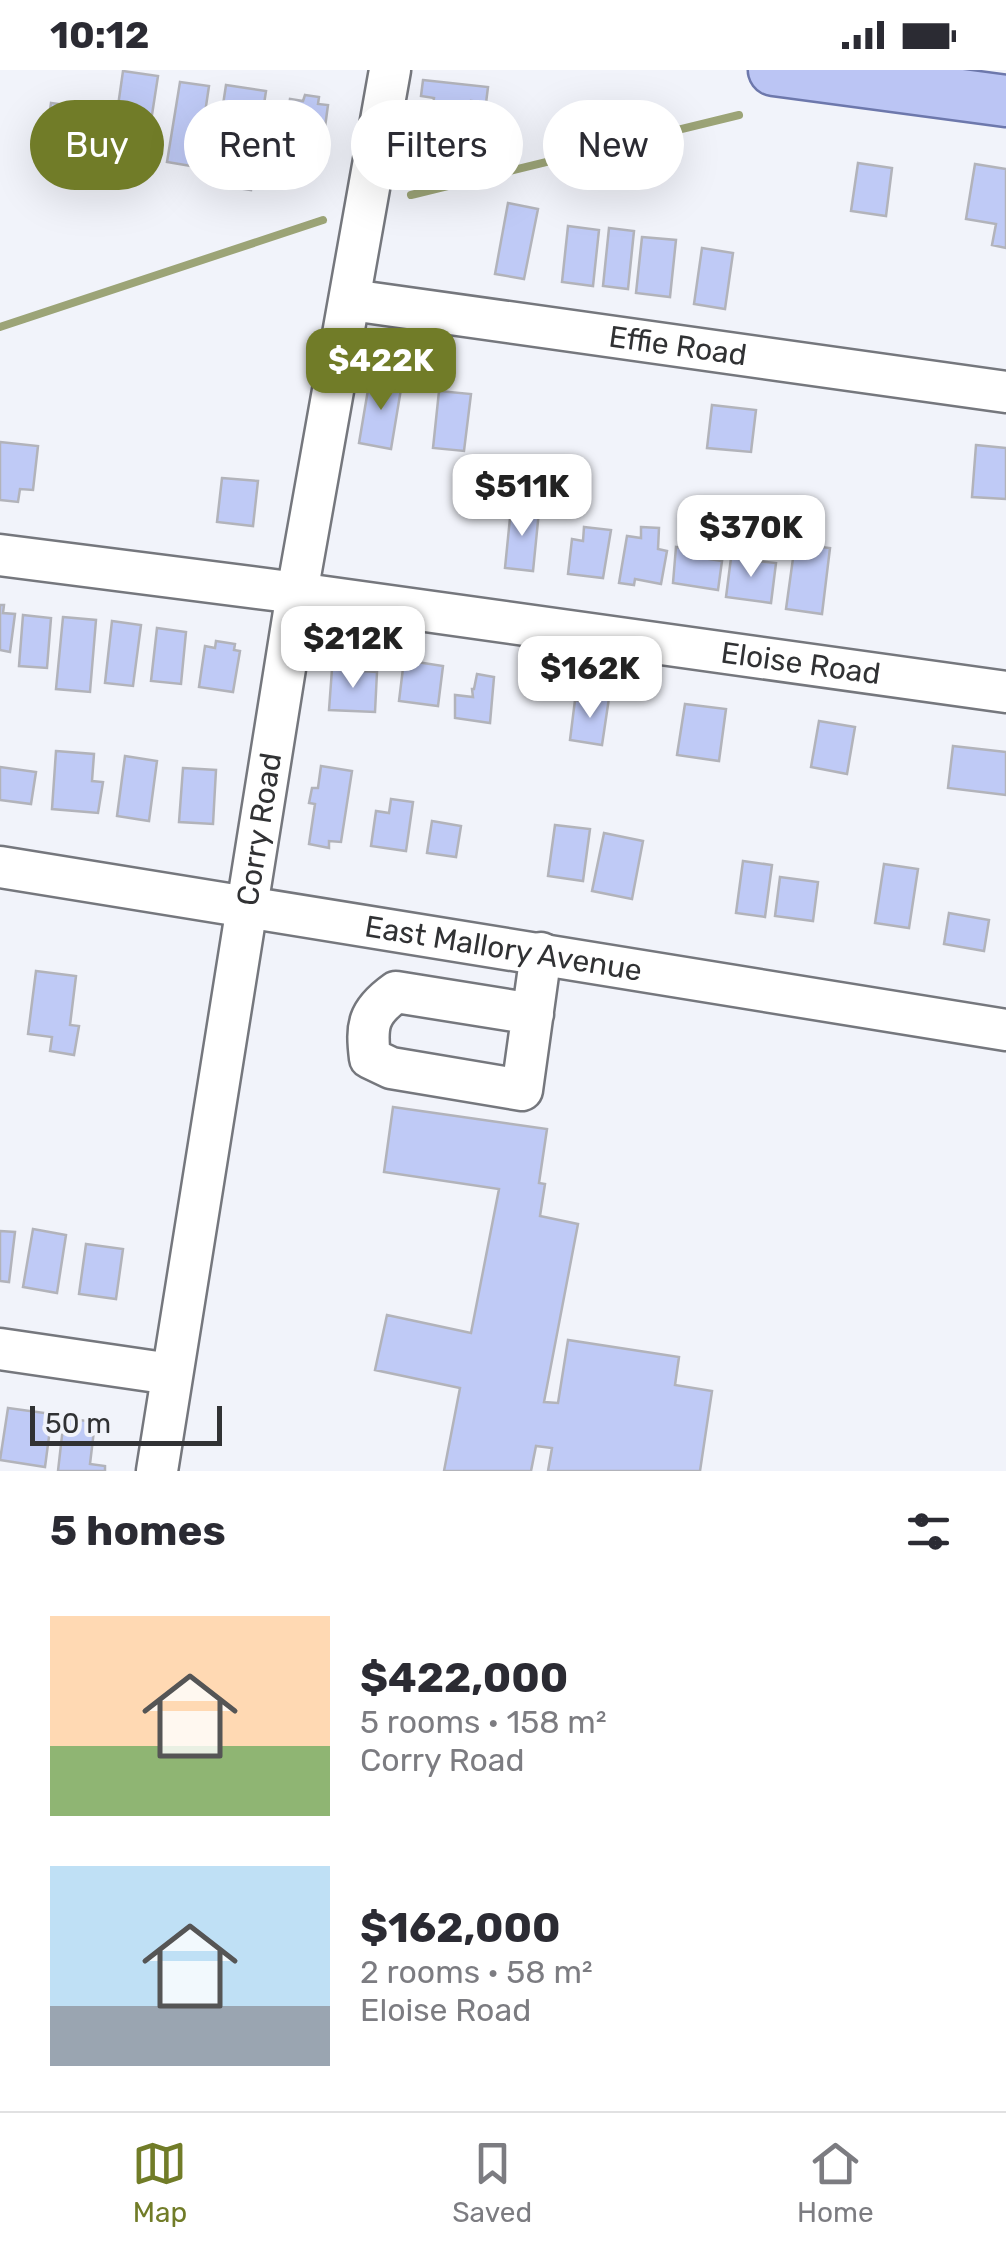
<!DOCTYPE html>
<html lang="en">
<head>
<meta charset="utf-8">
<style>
	body { margin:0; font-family:Rubik,sans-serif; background:#f7f7f7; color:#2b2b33; height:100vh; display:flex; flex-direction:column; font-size:38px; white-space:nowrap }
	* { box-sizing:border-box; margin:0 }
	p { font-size:32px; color:#7c7c81 }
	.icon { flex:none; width:55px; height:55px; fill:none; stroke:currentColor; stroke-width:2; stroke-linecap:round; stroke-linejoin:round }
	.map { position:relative; height:1401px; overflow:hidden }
	.details { display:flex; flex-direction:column; background:#fff; flex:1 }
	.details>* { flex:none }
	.top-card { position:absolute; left:30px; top:30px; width:948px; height:90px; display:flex; gap:20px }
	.scale { position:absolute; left:30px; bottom:25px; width:192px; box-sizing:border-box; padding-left:10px; border:5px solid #313234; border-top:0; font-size:28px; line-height:35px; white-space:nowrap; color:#313234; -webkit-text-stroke:8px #f1f3fa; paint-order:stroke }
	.price { position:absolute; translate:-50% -85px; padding:0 22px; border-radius:20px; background:#fff; color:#222; font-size:32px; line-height:65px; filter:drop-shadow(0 2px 5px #0008) }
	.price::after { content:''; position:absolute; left:50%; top:60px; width:30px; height:22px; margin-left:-15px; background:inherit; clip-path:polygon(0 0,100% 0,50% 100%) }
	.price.active { background:#717c28; color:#fff }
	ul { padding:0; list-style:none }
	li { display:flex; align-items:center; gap:30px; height:250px; padding:0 50px }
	li span { display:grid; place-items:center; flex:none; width:280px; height:200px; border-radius:0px; color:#555 }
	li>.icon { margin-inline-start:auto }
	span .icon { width:120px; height:120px; fill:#fffc; stroke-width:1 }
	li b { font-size:42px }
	h2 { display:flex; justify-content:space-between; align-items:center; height:120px; padding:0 50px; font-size:42px }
	.pill { padding:0 35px; border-radius:45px; background:#fff; box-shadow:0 10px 40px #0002; font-size:35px; line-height:90px }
	.pill.active { background:#717c28; color:#fff }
	.status { display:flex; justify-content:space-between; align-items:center; height:70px; padding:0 50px; background:#fff; direction:ltr }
	.status svg { height:28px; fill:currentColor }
	.menu { display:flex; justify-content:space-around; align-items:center; height:140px; border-top:2px solid #e1e1e2; background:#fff; font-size:28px; color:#7c7c81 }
	.menu a { display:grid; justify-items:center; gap:5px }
	.menu .active { color:#717c28 }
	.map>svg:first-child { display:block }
</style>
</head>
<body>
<div class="status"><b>10:12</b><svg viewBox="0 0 49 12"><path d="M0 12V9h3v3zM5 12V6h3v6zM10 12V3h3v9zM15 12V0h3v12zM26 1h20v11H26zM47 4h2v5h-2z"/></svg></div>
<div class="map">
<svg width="1006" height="1401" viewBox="0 0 1006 1401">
	<rect width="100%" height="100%" fill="#f1f3fa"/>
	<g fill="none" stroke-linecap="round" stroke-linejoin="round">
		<path stroke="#9ca477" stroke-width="8" d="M411,125l328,-80
			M0,257l323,-107"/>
	</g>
	<path fill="#bfcaf6" stroke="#b2b3ba" stroke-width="2.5" d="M123,1l35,5 -11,71 -34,-6z
		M423,10l65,7 -2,16 -15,-2 -8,61 -38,-5 9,-59 -13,-2z
		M180,12l29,4 -12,81 -30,-5z
		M226,15l40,6 -15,99 -40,-6z
		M305,25l14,2 -1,7 10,1 -8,59 -24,-3 2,-11 -16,-3 8,-48 13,2z
		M51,33l31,4 -9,56 -30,-4z
		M858,93l34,5 -6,48 -35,-5z
		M975,94l31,5v79l-14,-3 4,-21 -30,-5z
		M508,133l30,6 -14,70 -29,-5z
		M568,156l31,4 -6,56 -31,-4z
		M609,158l25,3 -6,58 -25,-3z
		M642,167l34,3 -6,57 -34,-4z
		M702,178l31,5 -8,56 -31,-5z
		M370,308l32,5 -11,66 -32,-6z
		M439,321l32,3 -7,57 -31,-3z
		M712,335l44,5 -5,42 -44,-4z
		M0,372l38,4 -5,44 -13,-1 -2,13 -18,-2z
		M976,375l30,3v51l-34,-2z
		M222,408l36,3 -5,45 -36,-4z
		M511,438l28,3 -6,60 -28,-3z
		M584,457l27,3 -8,48 -35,-4 4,-35 11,2z
		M641,457l18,1 -1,21 9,2 -6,33 -26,-5 -1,6 -15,-2 8,-47 14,2z
		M795,474l35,4 -8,66 -36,-5z
		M676,477l21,3 -1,7 26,4 -4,29 -45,-7z
		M731,488l45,5 -5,40 -45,-6z
		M0,535h4l-1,8 12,1 -5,38 -10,-2z
		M23,545l28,3 -4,50 -28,-2z
		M63,547l33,3 -6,72 -34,-3z
		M112,551l29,4 -8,61 -28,-3z
		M157,558l29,4 -5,52 -30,-3z
		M216,571l19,3 -1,6 6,1 -7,41 -34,-5 6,-41 10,2z
		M404,590l39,6 -5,40 -39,-5z
		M332,599l45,3 -2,40 -46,-2z
		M477,604l17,3 -4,46 -35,-5v-23l18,2 -1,-8h2z
		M591,626l18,2 -7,47 -32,-5 5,-40 15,3z
		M685,634l41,5 -7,52 -42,-6z
		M819,651l36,6 -8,47 -36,-7z
		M953,676l53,6v43l-58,-7z
		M56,681l38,3 -2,27 11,1 -5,31 -46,-4z
		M125,686l32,5 -8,60 -32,-5z
		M321,696l31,5 -11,71 -12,-1v7l-20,-4 6,-40 -6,-1 3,-15h6z
		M0,697l36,5 -5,32 -31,-4z
		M183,698l33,2 -3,54 -34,-2z
		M391,729l22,3 -7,49 -35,-5 5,-35 13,2z
		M432,751l29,5 -5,31 -29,-4z
		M555,755l35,4 -7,52 -35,-5z
		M604,763l39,8 -11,58 -40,-8z
		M743,791l29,4 -7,52 -29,-4z
		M884,794l34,5 -9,59 -34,-5z
		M780,807l38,5 -5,39 -38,-5z
		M949,843l40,7 -5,31 -40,-7z
		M36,901l40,5 -6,49 9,1 -5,29 -24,-4 2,-14 -24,-3z
		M393,1037l154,22 -8,54 6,1 -5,32 38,8 -34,178 14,1 10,-63 111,17 -4,28 37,6 -12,80h-152l4,-23 -16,-2 -5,25h-87l16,-83 -85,-18 12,-55 84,18 28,-144 -115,-17z
		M33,1159l33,6 -9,58 -34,-6z
		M0,1161l15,1 -6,50 -9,-1z
		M86,1174l37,5 -7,50 -37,-5z
		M8,1338l44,6 -7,53 -45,-7z
		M64,1348l31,4 -5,42 15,2v5h-47z"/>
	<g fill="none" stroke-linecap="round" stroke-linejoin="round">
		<g stroke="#75777d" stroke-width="45">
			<g id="minor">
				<path id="s1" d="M351,230l655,92"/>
				<path id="s2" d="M0,485l297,38 709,99"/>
				<path id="s3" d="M0,797l1006,163"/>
				<path d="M533,944l-137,-22c-28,20 -30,33 -26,66l21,10 131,22 19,-137"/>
				<path d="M0,1279l171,25"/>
				<path id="s4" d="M157,1401l140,-878 93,-523"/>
			</g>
		</g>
		<g stroke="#6d78ac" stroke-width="55">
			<path id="major" d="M774,0l232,31"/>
		</g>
		<use href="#minor" stroke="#fff" stroke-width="40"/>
		<use href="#major" stroke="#bbc5f4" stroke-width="50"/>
	</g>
	<g text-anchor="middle" stroke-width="8" stroke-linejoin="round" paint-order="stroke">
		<g font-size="30" fill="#313234" stroke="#f1f3fa">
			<text dy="10" stroke="none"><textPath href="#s1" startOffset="330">Effie Road</textPath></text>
			<text dy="10" stroke="none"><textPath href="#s2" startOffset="808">Eloise Road</textPath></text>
			<text dy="10" stroke="none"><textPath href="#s4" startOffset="650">Corry Road</textPath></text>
			<text dy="10" stroke="none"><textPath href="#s3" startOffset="510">East Mallory Avenue</textPath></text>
		</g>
	</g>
</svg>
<div class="scale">50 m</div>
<b class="price active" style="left:381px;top:343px">$422K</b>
<b class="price" style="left:522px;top:469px">$511K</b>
<b class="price" style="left:751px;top:510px">$370K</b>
<b class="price" style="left:353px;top:621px">$212K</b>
<b class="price" style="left:590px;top:651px">$162K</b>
<div class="top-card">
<a class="pill active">Buy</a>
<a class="pill">Rent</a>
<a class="pill">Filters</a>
<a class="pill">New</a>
</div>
</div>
<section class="details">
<h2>5 homes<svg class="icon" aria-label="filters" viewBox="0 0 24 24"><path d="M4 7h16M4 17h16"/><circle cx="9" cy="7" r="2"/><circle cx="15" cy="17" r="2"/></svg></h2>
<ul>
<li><span style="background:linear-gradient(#ffd9b3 65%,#8fb573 0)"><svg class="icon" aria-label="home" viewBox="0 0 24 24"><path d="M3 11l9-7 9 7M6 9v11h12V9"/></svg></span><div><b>$422,000</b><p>5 rooms · 158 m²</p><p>Corry Road</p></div></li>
<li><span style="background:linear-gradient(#bfe0f5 70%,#9aa5b1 0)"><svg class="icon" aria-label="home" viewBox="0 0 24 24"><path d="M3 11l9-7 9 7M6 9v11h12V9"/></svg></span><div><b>$162,000</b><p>2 rooms · 58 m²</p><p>Eloise Road</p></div></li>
</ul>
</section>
<nav class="menu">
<a class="active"><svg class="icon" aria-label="map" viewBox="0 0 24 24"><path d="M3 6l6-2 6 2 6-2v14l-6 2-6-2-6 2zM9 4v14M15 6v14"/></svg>Map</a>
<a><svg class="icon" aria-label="saved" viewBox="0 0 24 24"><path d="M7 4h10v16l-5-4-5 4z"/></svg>Saved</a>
<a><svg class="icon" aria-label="home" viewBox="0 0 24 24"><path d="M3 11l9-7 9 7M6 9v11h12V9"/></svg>Home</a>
</nav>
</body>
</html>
